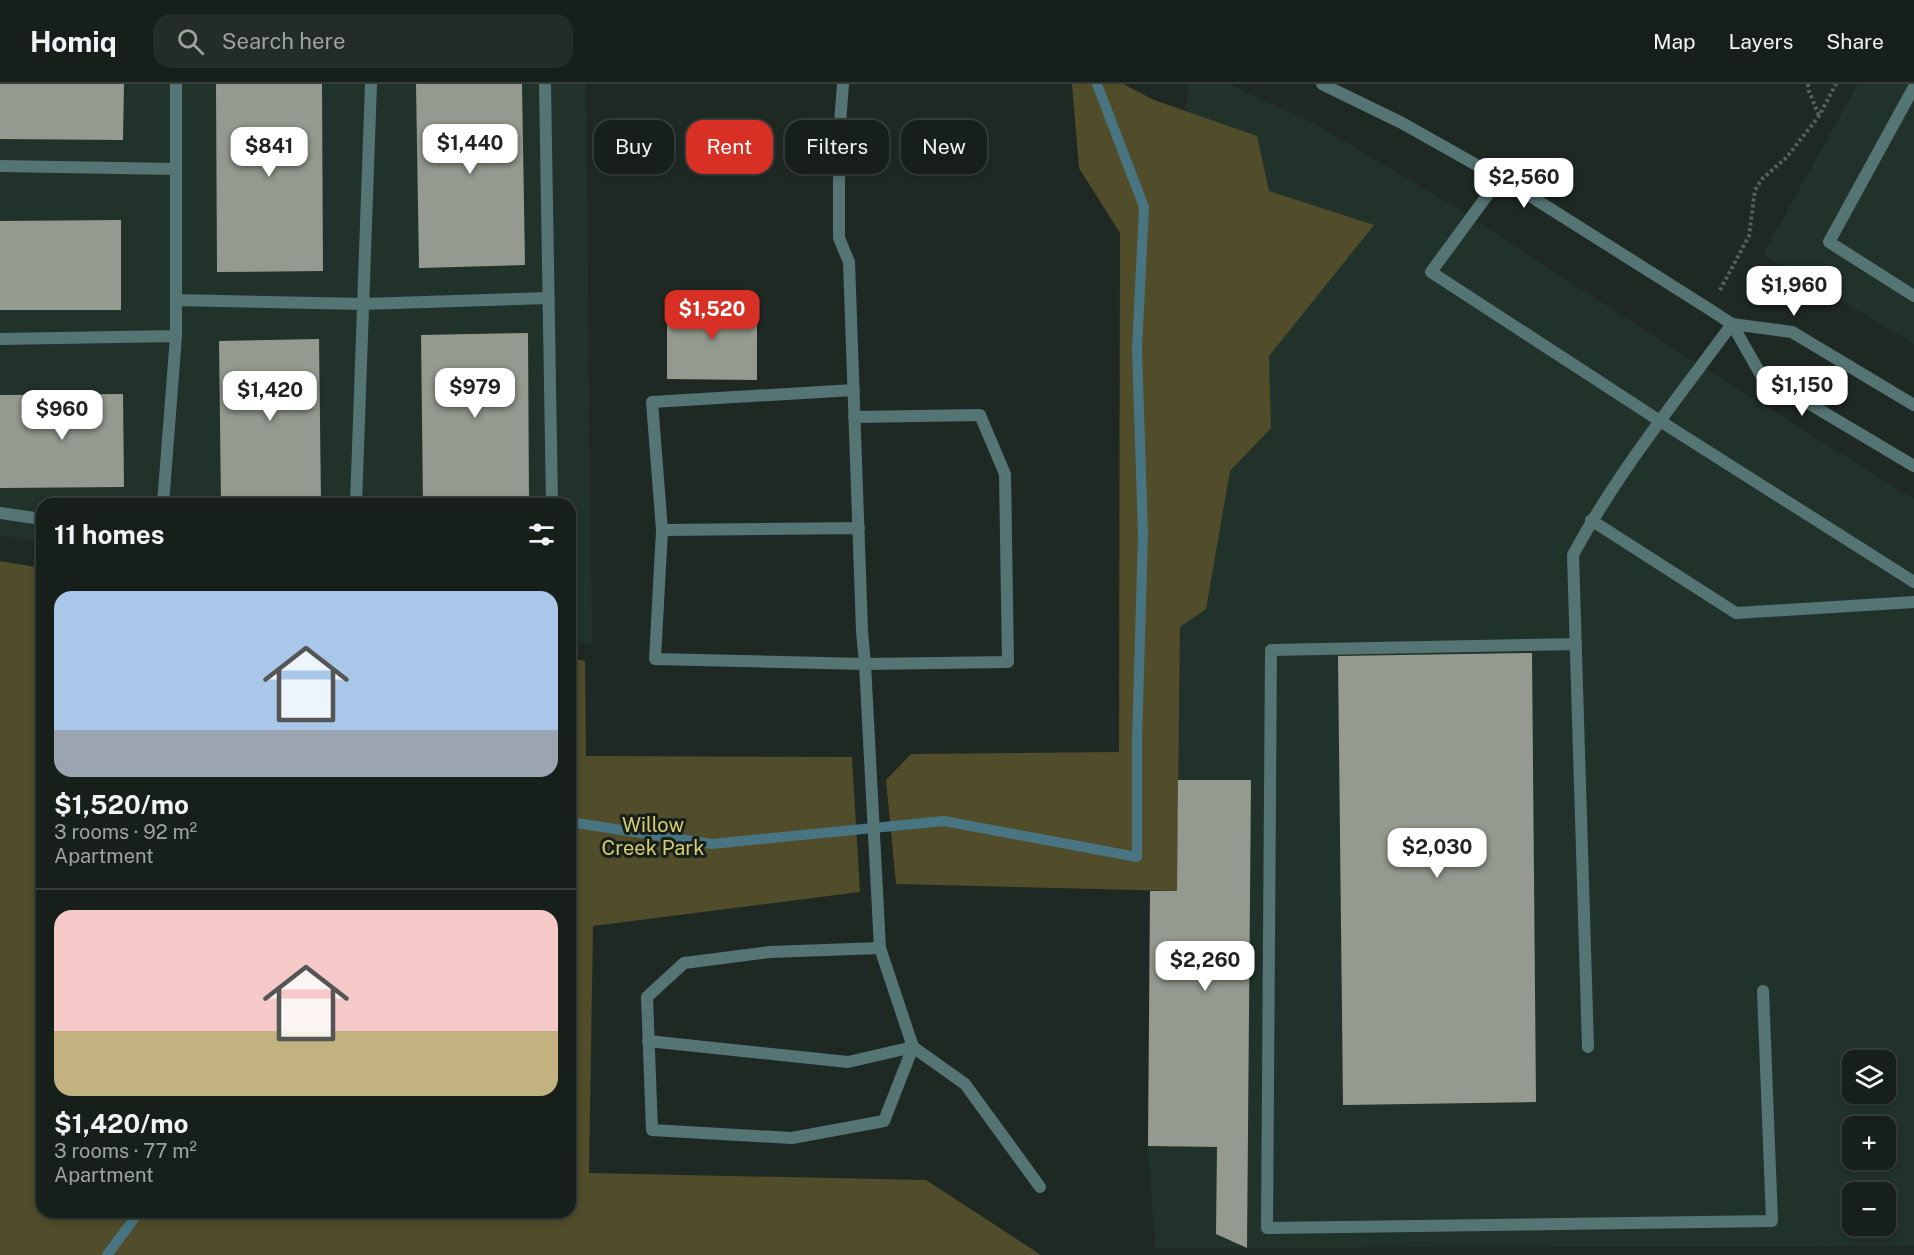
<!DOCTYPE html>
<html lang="en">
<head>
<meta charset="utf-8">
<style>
	body { margin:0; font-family:"Public Sans",sans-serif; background:#242c28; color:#f1f3f6; height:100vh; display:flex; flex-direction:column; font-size:22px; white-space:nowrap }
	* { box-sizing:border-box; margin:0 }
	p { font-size:20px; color:#9ea2a3 }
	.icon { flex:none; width:33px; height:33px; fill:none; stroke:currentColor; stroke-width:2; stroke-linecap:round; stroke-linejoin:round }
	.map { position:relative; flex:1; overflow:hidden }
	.panel { position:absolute; left:36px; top:414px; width:540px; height:720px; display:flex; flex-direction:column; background:#171f1b; border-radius:18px; box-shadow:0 3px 9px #0003,0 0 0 2px #363d3a }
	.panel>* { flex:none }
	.top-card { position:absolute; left:594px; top:36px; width:570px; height:54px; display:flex; gap:12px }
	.controls { position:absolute; left:1842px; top:966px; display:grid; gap:12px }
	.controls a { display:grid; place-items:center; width:54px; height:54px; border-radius:12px; background:#171f1b; box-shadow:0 3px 9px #0003,0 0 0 2px #363d3a; font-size:30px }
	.price { position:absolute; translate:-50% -51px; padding:0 14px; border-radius:12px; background:#fff; color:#222; font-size:20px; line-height:39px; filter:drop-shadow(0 2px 3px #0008) }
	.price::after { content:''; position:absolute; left:50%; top:36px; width:18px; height:14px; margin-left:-9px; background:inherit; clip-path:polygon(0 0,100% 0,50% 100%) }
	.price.on { background:#d93025; color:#fff }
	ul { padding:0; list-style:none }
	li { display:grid; align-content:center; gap:12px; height:318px; padding:0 18px }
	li+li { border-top:2px solid #363d3a }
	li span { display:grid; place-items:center; height:186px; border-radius:18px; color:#555 }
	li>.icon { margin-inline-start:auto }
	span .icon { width:108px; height:108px; fill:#fffc; stroke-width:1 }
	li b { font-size:26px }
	h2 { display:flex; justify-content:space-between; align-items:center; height:72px; padding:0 18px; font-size:26px }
	.pill { padding:0 21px; border-radius:18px; background:#171f1b; box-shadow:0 3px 9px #0003,0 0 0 2px #363d3a; font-size:21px; line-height:54px }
	.pill.on { background:#d93025; color:#fff }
	header { display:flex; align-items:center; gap:36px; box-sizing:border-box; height:84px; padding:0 30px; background:#171f1b; border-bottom:2px solid #363d3a }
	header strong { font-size:28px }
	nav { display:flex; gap:33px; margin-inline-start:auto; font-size:21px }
	.search { width:420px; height:54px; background:#242c28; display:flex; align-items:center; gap:15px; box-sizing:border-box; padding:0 21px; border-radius:18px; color:#9ea2a3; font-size:22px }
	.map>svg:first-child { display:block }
</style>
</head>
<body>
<header>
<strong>Homiq</strong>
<div class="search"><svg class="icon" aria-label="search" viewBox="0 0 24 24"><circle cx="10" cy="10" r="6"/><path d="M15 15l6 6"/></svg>Search here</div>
<nav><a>Map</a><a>Layers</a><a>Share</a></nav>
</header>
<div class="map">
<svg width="1914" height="1171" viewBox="0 0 1914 1171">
	<rect width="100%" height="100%" fill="#1f2924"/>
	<path fill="#21322a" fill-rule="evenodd" d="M0,0h586l6,561 -22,-4v-137h-528v39l-42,-8z
		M1187,0h42l88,41 133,79 216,140 248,155v747l-759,2 -7,-102 2,-255h27zM1852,976h34v34h-34zM1852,1042h34v34h-34zM1852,1108h34v34h-34z
		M1858,0h56v260l-151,-90z"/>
	<path fill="#514c2a" d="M1072,0h51l31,16 103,36 12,55 105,34 -105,131 2,72 -41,43 -24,138 -26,18 -3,264 -281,-7 -10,-104 25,-26 208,-2 1,-519 -41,-65z
		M0,477l42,7v644h528v-554l15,3 1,95 266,1 8,135 -267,34 -4,247 337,7 115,75h-1041z"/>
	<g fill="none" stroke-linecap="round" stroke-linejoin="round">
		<path stroke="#487581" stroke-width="10" d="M570,738l142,22 232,-23 193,36v-117l6,-206 -6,-185 7,-142 -47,-123
			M107,1171l32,-43"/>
	</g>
	<path fill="#949a8f" d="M0,0h124l-1,56 -123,-1z
		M216,0h106l1,187 -106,1z
		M416,0h106l3,181 -106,3z
		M121,136v90h-121v-89z
		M667,218h90v78l-90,-1z
		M528,249l1,171h-106l-2,-169z
		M319,255l2,165h-100l-2,-163z
		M123,310l1,93 -124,1v-93z
		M1532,569l4,449 -193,3 -5,-449z
		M1178,696h73l-4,468 -31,-14 1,-87 -69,-1 2,-255h27z"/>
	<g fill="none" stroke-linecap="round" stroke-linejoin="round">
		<path stroke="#57605c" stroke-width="4" stroke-dasharray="3 3" stroke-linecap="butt" d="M1808,0l1,7 10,25
			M1720,206l29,-54 6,-46 7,-11 25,-22 10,-13 22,-28 17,-32"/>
		<path stroke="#547574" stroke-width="12" d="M545,0l7,420
			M843,0l-4,52v102l10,24 13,369 3,33 -210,-5 7,-129 -10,-128 202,-12
			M1914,3l-85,155 85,54
			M0,82l176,3
			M1500,94l-69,94 229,149 254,161
			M176,216l187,4 186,-6
			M0,255l176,-3
			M854,333l126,-2 25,59 3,188 -143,2 15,284 33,99 52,37 75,103
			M163,420l13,-168v-252
			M356,420l15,-420
			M0,429l42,6
			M1591,436l145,93 178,-11
			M662,446l197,-2
			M1576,560l-305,6 -4,578 505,-7 -9,-230
			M880,864l-110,4 -86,11 -37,34 5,133 140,8 92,-17 29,-74
			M648,957l200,21 65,-15
			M1588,963l-15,-492c44,-82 104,-156 159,-231"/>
		<path stroke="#547574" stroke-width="12" d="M1322,0l80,39 117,66 190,120 23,15 29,51 153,91
			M1732,240l60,8 122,73"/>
	</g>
	<g text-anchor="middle" stroke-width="6" stroke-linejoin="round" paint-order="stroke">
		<g font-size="20" fill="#d8cc71" stroke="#161f1a">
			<text x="653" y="748">Willow<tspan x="653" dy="23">Creek Park</tspan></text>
		</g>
	</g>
</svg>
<div class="controls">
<a><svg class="icon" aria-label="layers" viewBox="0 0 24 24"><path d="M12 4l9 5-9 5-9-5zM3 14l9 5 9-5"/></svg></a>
<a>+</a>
<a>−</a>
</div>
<b class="price" style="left:470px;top:91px">$1,440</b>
<b class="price" style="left:269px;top:94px">$841</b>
<b class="price" style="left:1524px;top:125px">$2,560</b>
<b class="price" style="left:1794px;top:233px">$1,960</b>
<b class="price on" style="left:712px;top:257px">$1,520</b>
<b class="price" style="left:1802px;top:333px">$1,150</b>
<b class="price" style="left:475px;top:335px">$979</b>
<b class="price" style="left:270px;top:338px">$1,420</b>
<b class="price" style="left:62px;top:357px">$960</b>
<b class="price" style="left:1437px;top:795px">$2,030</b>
<b class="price" style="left:1205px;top:908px">$2,260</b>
<div class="top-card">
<a class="pill">Buy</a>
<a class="pill on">Rent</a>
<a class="pill">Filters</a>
<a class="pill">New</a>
</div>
<section class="panel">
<h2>11 homes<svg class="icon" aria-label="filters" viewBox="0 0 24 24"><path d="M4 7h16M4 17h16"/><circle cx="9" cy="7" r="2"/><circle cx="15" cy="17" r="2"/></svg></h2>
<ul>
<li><span style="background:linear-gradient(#a9c7e8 75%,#9aa5b1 0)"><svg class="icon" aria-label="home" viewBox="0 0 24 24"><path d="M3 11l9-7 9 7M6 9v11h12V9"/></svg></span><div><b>$1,520/mo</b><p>3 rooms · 92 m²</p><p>Apartment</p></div></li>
<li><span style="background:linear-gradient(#f6c9c9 65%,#c2b280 0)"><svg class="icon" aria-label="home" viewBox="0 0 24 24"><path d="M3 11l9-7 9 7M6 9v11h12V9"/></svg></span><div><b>$1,420/mo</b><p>3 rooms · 77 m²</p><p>Apartment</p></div></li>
</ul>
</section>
</div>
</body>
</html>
